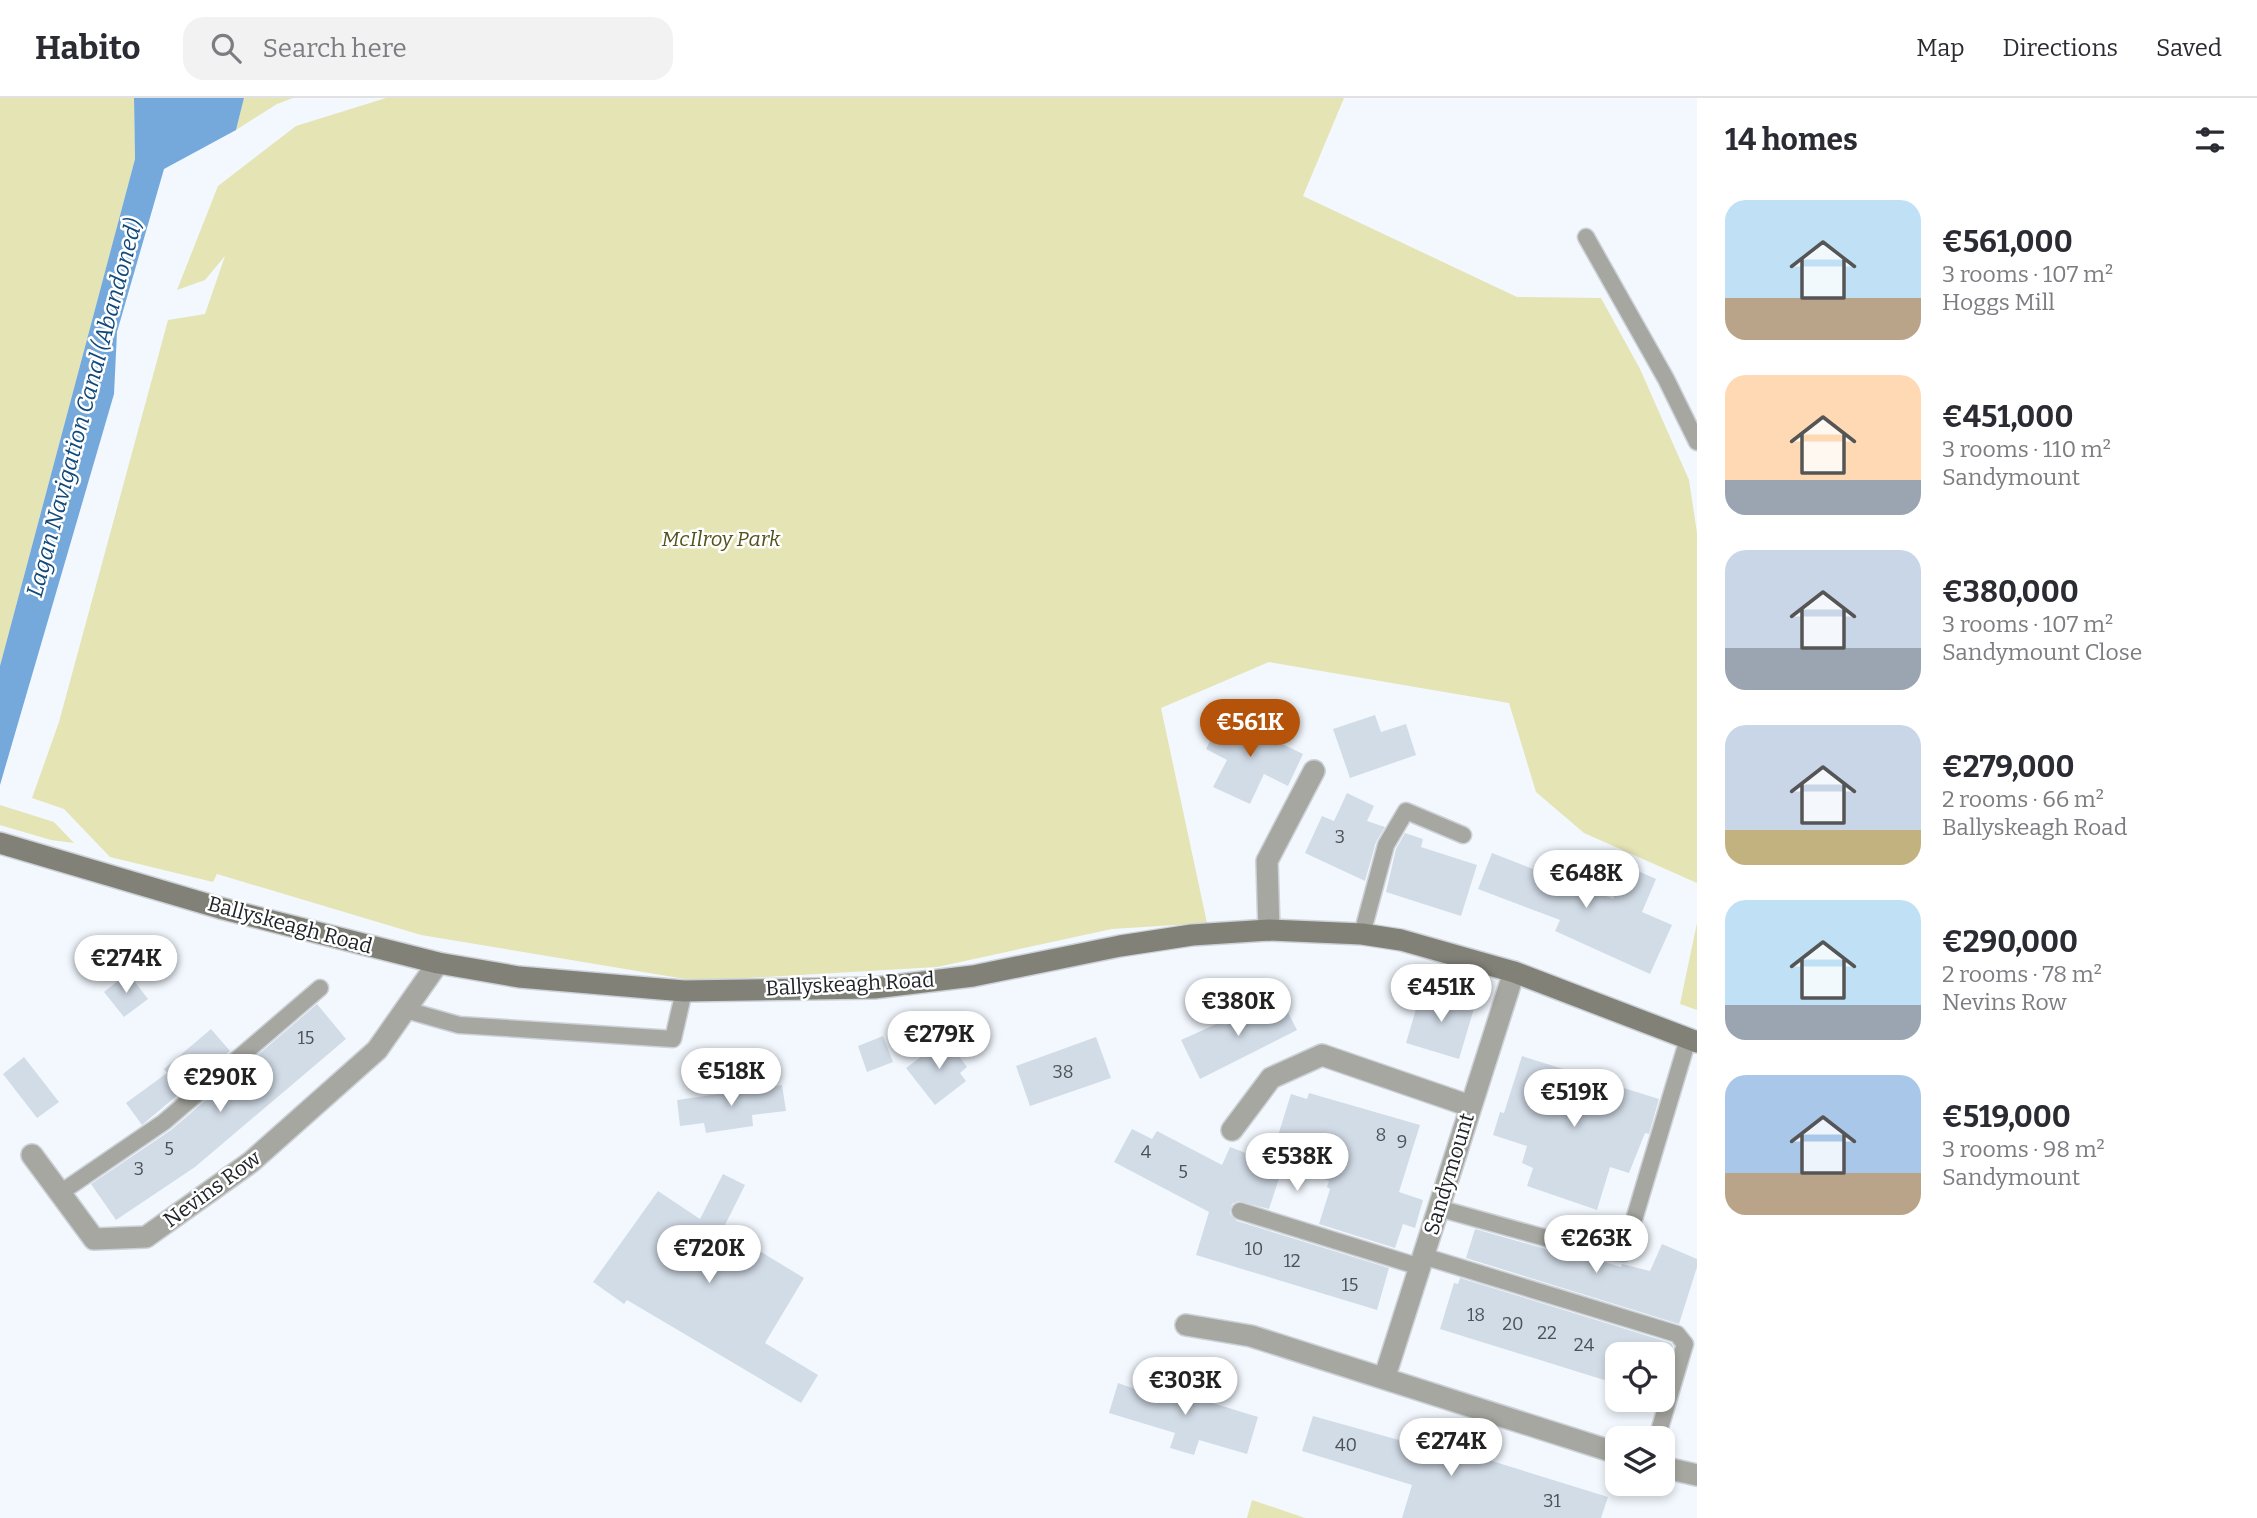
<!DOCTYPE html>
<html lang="en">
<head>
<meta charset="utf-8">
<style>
	body { margin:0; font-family:Bitter,serif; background:#f2f2f3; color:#2b2b33; height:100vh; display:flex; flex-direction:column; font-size:26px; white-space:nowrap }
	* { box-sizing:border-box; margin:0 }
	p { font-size:23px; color:#7c7c81 }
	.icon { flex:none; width:38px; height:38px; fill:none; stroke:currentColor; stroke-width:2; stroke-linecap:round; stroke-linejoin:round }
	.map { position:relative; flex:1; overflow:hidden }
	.side { display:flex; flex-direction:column; background:#fff; width:560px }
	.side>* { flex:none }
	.fabs { position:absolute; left:1605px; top:1244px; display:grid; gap:14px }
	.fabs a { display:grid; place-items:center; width:70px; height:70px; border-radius:14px; background:#fff; box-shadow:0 4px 10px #0003; font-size:35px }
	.price { position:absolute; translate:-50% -60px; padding:0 16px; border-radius:24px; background:#fff; color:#222; font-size:23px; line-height:46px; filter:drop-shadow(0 2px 4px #0008) }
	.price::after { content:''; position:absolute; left:50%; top:42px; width:21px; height:16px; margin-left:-10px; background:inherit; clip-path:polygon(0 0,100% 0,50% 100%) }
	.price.on { background:#b45309; color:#fff }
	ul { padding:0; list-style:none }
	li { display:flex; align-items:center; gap:21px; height:175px; padding:0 28px }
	li span { display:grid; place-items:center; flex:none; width:196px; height:140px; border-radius:21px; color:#555 }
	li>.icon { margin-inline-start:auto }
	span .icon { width:84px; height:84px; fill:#fffc; stroke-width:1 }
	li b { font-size:30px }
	h2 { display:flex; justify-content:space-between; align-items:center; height:84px; padding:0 28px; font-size:30px }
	header { display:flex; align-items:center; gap:42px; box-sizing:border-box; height:98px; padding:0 35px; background:#fff; border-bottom:2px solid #e1e1e2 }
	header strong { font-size:33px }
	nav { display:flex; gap:38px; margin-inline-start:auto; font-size:24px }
	.search { width:490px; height:63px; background:#f2f2f3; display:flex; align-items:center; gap:18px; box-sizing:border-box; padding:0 24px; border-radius:21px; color:#7c7c81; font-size:26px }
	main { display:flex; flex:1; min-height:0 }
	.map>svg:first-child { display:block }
</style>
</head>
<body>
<header>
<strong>Habito</strong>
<div class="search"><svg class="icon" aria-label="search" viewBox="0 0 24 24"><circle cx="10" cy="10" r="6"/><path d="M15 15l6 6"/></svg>Search here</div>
<nav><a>Map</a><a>Directions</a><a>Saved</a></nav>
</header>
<main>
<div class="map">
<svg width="1697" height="1420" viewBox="0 0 1697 1420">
	<rect width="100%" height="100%" fill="#f2f8fe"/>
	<path fill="#e5e4b5" d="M0,0h134l1,61 -135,507z
		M244,0h49l-16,6 -41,26z
		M386,0h958l-41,98 214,101 84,1 39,71 49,111 8,53v350l-113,-50 -48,-41 -27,-89 -240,-41 -108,46 46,215 -95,6 -175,38 -240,14 -276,-46 -204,-61 -4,8 -103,-25 -46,-48 -32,-11 27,-76 109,-402 37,-6 20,-58 -20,24 -28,10 41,-104 78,-60z
		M0,707l54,17 20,21 -23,-3 -51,-15z
		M1697,825v87l-17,-6z
		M1252,1402l53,18h-58z"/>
	<path fill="#75a9dc" d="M134,0h110l-8,32 -72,39 -47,163 -3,62 -114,391v-119l135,-507z"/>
	<path fill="#d2dce7" d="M1223,617l80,39 -15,32 -24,-12 -14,30 -37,-17 14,-27 -21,-11z
		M1375,617l6,17 25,-8 10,31 -66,23 -17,-49z
		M1347,695l27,13 -7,15 18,6 -9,15 -11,39 -60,-28 17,-37 12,5z
		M1405,735l18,6 -2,8 56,18 -16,51 -75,-24 10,-43z
		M1492,755l64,25 1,-4 56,25 14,-33 29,13 -14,33 30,13 -22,49 -95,-43 5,-11 -82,-31z
		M128,875l20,26 -24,18 -20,-25z
		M1422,891l53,16 -16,54 -53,-16z
		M1280,899l17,33 -97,49 -19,-39 42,-19 2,4z
		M317,906l29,35 -151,128 -79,53 -25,-36 80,-54z
		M211,931l19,22 -88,74 -16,-22 41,-30 -3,-4z
		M883,938l10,26 -26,10 -9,-26z
		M1096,939l15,41 -81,28 -14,-40z
		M946,940l21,29 -7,6 6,8 -31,24 -29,-37z
		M1522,958l137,43 -10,35 -4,-1 -16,40 -19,-6 -13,43 -70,-24 6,-18 -11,-5 5,-17 -34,-11 7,-23 4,1z
		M24,959l35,45 -22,16 -34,-44z
		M782,987l4,26 -34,4 1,11 -47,7 -2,-10 -24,3 -3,-26z
		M1309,995l111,32 -21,67 24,8 -8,28 -12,-4 -8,24 -76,-24 11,-35 -3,-2 2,-6 -46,-15 -14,43 -31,-8 -6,3 -2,10 7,7 152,47 -12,42 -181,-55 13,-43 -95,-50 18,-33 20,10 5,-8 65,34 8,-18 29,11 6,-20 11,4 15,-48 16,5z
		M723,1076l22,11 -22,44 81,49 -39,65 53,32 -17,28 -174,-103 -3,4 -31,-22 65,-91 42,28z
		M1475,1131l124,35 5,-2 17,5 1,-3 28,7 12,-27 35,15v8l-18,57 -213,-66z
		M1460,1180l211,65 2,3 -11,37v-29h-45v30l-177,-55 14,-46 4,1z
		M1138,1282l120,37 -11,37 -48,-14 -5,15 -24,-7 5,-15 -66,-20 9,-30 17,6z
		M1313,1318l93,26 2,-7 200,62 -7,21h-199l10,-33 -110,-34z"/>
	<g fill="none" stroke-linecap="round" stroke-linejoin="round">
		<g stroke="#ccd2d7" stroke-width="19">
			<path id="lane" d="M1586,139l80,142 31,63
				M1362,836l24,-89 20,-34 57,24
				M406,912l53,15 214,14 11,-48
				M60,1095l104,-71 156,-134
				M1438,1110l151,42 35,3 64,-214
				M1240,1113l180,56
				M1423,1158l254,78 8,10 -28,94"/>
		</g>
		<g stroke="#ccd2d7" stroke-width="24">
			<path id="street" d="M1269,832l-2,-69 47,-90
				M1232,1032l39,-52 51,-23 148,51
				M32,1057l62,84 52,-2 105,-75 126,-112 61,-87
				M1186,1227l65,11 366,117
				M1385,1278l129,-404
				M1662,1369l35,8"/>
		</g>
		<g stroke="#ccd2d7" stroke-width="24">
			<path id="secondary" d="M0,745l220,65 218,55 81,14 165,14 190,-3 99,-12 147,-30 72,-11 77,-5 93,4 39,6 113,32 183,70"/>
		</g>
		<use href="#lane" stroke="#a7a7a1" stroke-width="16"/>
		<use href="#street" stroke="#a7a7a1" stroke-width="21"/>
		<use href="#secondary" stroke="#818178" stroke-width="21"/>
	</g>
	<g text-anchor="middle" stroke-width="5" stroke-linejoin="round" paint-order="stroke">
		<g font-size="18" fill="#4c5258">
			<text x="1340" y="745">3</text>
			<text x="306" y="946">15</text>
			<text x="1063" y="980">38</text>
			<text x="1381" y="1043">8</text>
			<text x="1402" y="1050">9</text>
			<text x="169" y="1057">5</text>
			<text x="1146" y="1060">4</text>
			<text x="139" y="1077">3</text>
			<text x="1183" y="1080">5</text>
			<text x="1254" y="1157">10</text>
			<text x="1292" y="1169">12</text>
			<text x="1350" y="1193">15</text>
			<text x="1476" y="1223">18</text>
			<text x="1513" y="1232">20</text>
			<text x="1547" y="1241">22</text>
			<text x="1584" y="1253">24</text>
			<text x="1346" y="1353">40</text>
			<text x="1552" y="1409">31</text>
		</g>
		<g font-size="21" font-style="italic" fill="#55521d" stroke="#fff">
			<text x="721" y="448">McIlroy Park</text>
		</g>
		<g font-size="21" fill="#202428" stroke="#fff">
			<text transform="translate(290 827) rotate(15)" y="7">Ballyskeagh Road</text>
			<text transform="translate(850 886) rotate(-3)" y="7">Ballyskeagh Road</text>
			<text transform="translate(1449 1076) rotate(-73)" y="7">Sandymount</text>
			<text transform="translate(212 1091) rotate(-36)" y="7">Nevins Row</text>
		</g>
		<g font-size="23" font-style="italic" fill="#114a7a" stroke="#fff">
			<text transform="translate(84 310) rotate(-75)" y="8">Lagan Navigation Canal (Abandoned)</text>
		</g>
	</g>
</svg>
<div class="fabs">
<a><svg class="icon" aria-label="locate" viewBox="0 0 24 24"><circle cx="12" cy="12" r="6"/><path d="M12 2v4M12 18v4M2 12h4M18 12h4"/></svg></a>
<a><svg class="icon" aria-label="layers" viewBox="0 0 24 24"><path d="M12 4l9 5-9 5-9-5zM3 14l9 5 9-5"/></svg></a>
</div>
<b class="price on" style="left:1250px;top:661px">€561K</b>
<b class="price" style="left:1586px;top:812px">€648K</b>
<b class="price" style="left:126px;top:897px">€274K</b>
<b class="price" style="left:1441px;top:926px">€451K</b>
<b class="price" style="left:1238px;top:940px">€380K</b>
<b class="price" style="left:939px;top:973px">€279K</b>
<b class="price" style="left:731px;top:1010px">€518K</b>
<b class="price" style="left:220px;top:1016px">€290K</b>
<b class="price" style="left:1574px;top:1031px">€519K</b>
<b class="price" style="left:1297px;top:1095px">€538K</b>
<b class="price" style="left:1596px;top:1177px">€263K</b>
<b class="price" style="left:709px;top:1187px">€720K</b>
<b class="price" style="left:1185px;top:1319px">€303K</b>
<b class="price" style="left:1451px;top:1380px">€274K</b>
</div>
<section class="side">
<h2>14 homes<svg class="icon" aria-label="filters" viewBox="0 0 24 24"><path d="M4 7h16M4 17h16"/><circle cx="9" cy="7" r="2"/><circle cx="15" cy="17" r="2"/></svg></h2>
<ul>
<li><span style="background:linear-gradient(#bfe0f5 70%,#b9a48a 0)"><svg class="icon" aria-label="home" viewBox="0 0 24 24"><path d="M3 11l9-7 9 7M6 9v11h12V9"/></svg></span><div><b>€561,000</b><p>3 rooms · 107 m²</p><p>Hoggs Mill</p></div></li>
<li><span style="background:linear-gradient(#ffd9b3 75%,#9aa5b1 0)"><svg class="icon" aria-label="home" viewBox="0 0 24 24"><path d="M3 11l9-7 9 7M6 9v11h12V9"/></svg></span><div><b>€451,000</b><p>3 rooms · 110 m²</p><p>Sandymount</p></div></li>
<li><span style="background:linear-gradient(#c9d6e8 70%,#9aa5b1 0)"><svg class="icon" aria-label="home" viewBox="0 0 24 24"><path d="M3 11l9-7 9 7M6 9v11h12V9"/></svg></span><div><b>€380,000</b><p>3 rooms · 107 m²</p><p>Sandymount Close</p></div></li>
<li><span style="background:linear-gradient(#c9d6e8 75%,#c2b280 0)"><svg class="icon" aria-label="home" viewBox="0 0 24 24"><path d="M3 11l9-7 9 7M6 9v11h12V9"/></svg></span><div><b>€279,000</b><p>2 rooms · 66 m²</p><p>Ballyskeagh Road</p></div></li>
<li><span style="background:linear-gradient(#bfe0f5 75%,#9aa5b1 0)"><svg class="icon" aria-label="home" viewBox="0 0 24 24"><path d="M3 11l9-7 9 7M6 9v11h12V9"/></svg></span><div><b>€290,000</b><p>2 rooms · 78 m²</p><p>Nevins Row</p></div></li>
<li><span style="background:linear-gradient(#a9c7e8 70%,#b9a48a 0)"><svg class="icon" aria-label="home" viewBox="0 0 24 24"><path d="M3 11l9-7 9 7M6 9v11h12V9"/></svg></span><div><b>€519,000</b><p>3 rooms · 98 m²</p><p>Sandymount</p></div></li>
</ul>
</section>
</main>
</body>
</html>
